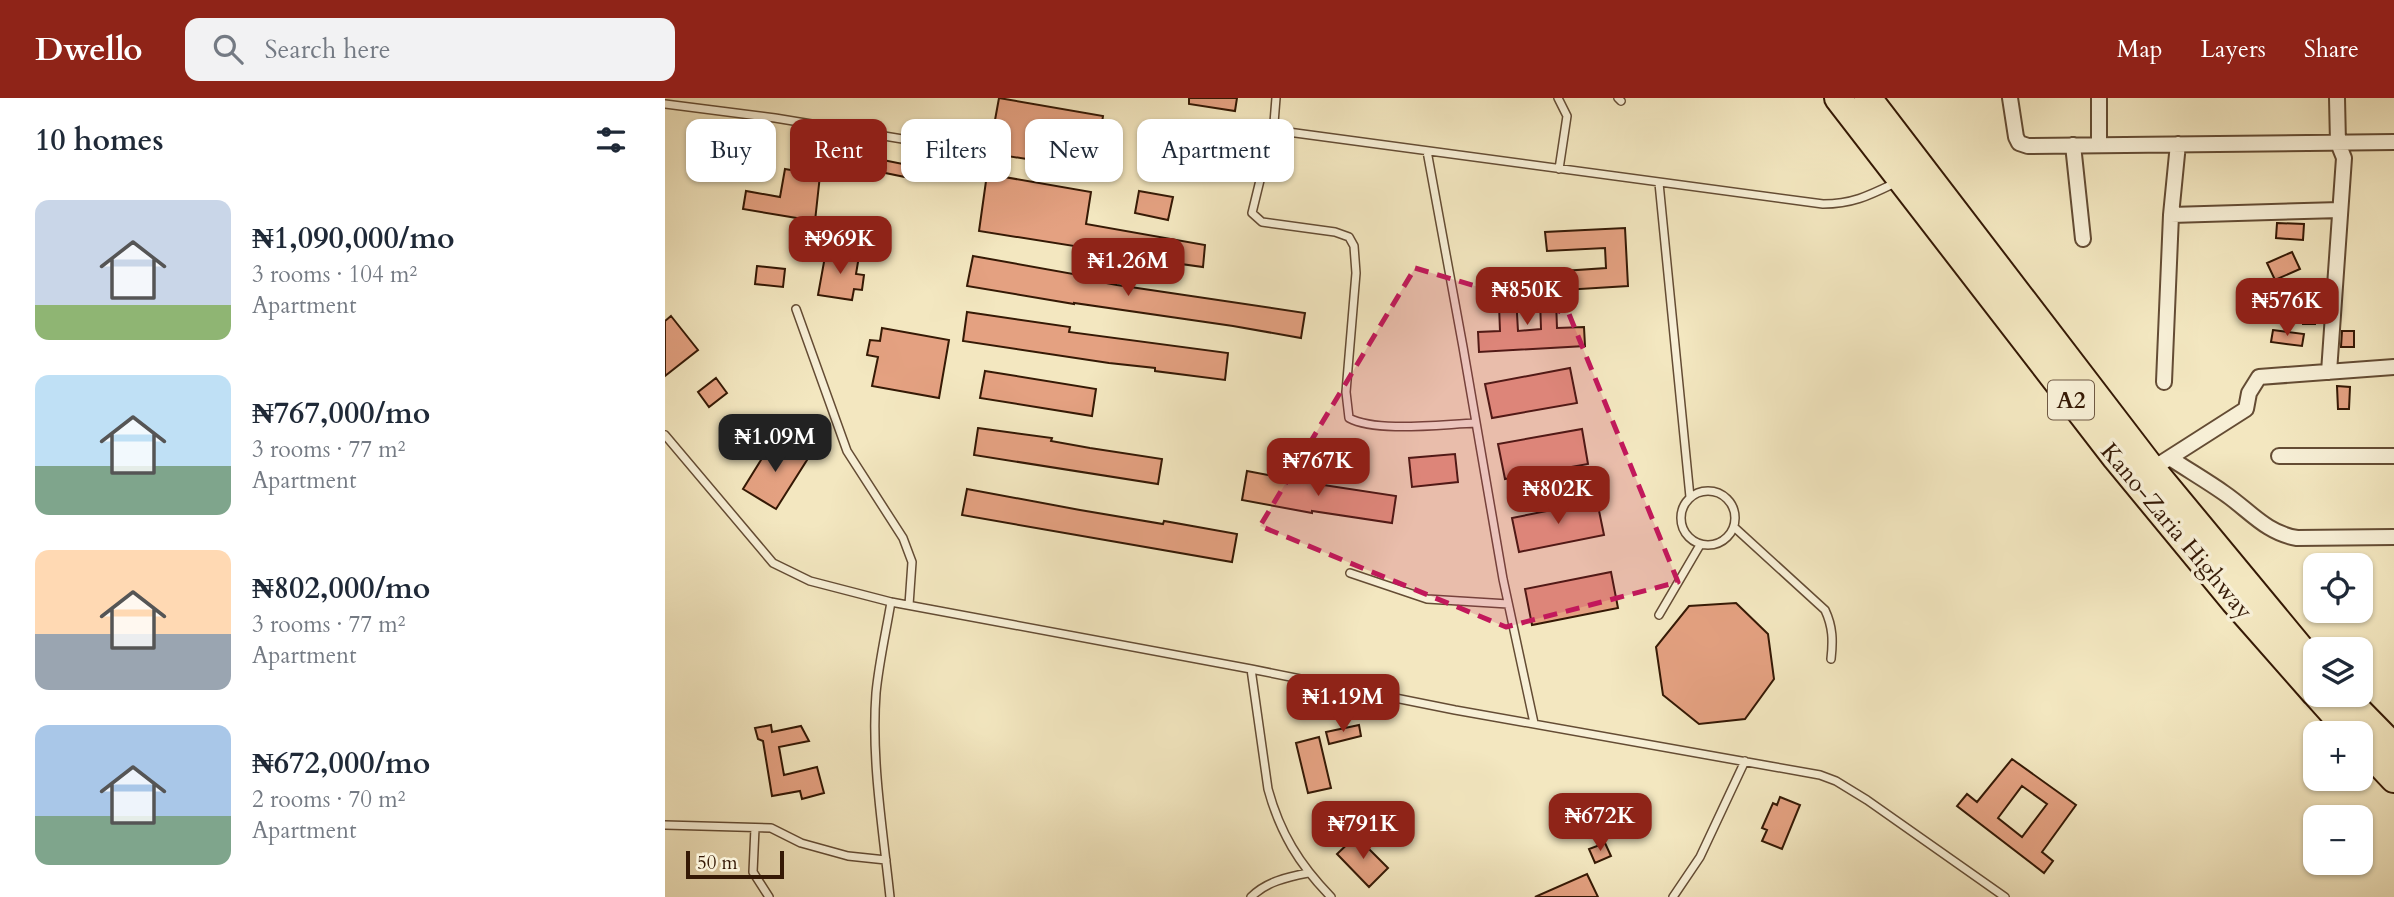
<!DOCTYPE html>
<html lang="en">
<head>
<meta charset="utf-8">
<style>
	body { margin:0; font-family:Cardo,serif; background:#f2f2f3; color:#1f2937; height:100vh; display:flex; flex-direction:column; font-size:26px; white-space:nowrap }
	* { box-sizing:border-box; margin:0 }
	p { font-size:23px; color:#747a83 }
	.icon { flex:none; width:38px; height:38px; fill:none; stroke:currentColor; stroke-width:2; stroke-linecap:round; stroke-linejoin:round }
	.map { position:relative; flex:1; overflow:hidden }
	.details { display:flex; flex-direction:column; background:#fff; width:665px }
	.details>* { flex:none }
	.top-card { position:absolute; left:21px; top:21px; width:665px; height:63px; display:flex; gap:14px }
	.controls { position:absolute; left:1638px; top:455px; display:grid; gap:14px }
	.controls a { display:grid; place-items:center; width:70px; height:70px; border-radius:14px; background:#fff; box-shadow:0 2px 5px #0004; font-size:35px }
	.scale { position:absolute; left:21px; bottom:18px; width:98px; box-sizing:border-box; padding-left:7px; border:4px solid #351905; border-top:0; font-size:19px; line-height:24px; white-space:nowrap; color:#351905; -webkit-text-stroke:5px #f7efd6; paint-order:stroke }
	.price { position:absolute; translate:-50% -60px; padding:0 16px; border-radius:14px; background:#8f2418; color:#fff; font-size:23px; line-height:46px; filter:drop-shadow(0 2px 4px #0008) }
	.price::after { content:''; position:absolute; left:50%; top:42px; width:21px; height:16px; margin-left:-10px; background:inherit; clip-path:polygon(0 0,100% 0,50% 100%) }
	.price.on { background:#222; color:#fff }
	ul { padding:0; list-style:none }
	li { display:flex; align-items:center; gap:21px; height:175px; padding:0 35px }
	li span { display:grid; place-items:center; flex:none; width:196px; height:140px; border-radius:14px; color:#555 }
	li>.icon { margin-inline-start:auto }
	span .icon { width:84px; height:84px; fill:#fffc; stroke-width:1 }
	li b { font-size:30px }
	h2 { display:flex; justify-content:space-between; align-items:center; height:84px; padding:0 35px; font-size:30px }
	.chip { padding:0 24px; border-radius:14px; background:#fff; box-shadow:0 2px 5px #0004; font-size:24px; line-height:63px }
	.chip.on { background:#8f2418; color:#fff }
	header { display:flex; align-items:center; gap:42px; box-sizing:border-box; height:98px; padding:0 35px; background:#8f2418; color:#fff }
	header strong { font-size:33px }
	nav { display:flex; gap:38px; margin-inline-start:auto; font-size:24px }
	.search { width:490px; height:63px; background:#f2f2f3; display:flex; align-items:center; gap:18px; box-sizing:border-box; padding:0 24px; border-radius:14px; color:#747a83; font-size:26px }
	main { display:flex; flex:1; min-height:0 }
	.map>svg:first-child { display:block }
</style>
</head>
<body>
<header>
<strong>Dwello</strong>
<div class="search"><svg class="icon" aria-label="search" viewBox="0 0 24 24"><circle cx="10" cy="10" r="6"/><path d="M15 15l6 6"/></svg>Search here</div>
<nav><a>Map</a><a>Layers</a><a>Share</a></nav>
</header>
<main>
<section class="details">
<h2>10 homes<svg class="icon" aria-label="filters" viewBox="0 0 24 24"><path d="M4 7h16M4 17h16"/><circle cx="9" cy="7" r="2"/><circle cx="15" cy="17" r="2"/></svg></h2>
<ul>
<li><span style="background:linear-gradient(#c9d6e8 75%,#8fb573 0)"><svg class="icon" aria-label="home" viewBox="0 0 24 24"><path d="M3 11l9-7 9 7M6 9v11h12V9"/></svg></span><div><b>₦1,090,000/mo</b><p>3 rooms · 104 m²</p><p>Apartment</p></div></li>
<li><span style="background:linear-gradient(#bfe0f5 65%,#7fa58c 0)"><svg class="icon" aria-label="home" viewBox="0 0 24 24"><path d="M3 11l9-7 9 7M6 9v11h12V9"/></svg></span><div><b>₦767,000/mo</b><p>3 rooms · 77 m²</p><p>Apartment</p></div></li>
<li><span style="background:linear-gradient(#ffd9b3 60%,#9aa5b1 0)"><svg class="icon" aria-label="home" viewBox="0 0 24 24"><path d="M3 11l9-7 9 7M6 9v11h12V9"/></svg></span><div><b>₦802,000/mo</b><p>3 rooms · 77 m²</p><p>Apartment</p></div></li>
<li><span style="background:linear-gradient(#a9c7e8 65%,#7fa58c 0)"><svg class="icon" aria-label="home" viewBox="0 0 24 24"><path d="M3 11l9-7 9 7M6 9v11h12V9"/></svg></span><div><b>₦672,000/mo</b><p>2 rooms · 70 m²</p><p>Apartment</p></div></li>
</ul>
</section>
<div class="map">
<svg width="1729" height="799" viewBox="0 0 1729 799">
	<rect width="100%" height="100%" fill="#f3e7c0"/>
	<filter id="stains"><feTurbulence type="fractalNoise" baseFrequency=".00286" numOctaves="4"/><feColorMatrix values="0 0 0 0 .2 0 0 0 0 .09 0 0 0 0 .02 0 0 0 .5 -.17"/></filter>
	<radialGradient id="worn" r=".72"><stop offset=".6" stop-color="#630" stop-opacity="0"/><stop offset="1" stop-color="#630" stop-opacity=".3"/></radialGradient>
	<path fill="#e4a181" stroke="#351905" stroke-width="2" fill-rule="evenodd" d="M334,0l104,18 -8,54 -106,-17z
		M524,0h48l-2,13 -46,-7z
		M488,24l30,4 -4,31 -31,-4z
		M183,55l60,12 -3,12 -59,-12z
		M120,71l35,6 -5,46 -72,-12 3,-18 34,6z
		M322,76l104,18 -5,32 119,21 -2,22 -116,-16v-3l-108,-17z
		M474,93l34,6 -5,23 -33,-7z
		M1612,125l27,1 -1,16 -27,-2z
		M960,130l3,58 -64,4 -1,-19 43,-3 -1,-20 -58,3 -2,-19z
		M161,153l33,5 -3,18 8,1 -2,15 -8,-1 -2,11 -34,-5z
		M1627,154l8,17 -25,11 -8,-17z
		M308,158l106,19v3l38,7 188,28 -4,25 -68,-12 -159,-23v1l-107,-18z
		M92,168l28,3 -2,18 -28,-3z
		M850,180l3,53 23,-2 -1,-29h16l1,28 27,-1 1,19 -106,6 -1,-20 22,-1 -2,-52z
		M1637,191l13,1v34h-12z
		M302,214l103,15 -1,5 159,21 -3,27 -70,-9v-3l-46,-5 -146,-22z
		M6,218l27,34 -33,26v-55z
		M217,230l67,12 -10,58 -67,-12 6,-29 -11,-2 3,-15 10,1z
		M1608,232l31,4 -2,12 -31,-4z
		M1677,233h12v16h-13z
		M905,270l7,35 -85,15 -7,-34z
		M320,273l111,18 -4,27 -112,-18z
		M51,280l11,15 -18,14 -11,-15z
		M1672,288l13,1 -1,22h-11z
		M313,330l74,10 -1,3 39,7 72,11 -4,25 -184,-29z
		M917,331l6,35 -83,15 -7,-35z
		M109,341l33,21 -31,49 -33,-20z
		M790,356l3,28 -46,5 -3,-29z
		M582,373l70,13 79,12 -4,27 -80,-12v2l-70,-13z
		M302,391l113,21 83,14 1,-3 73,13 -5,28 -270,-47z
		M932,403l7,34 -85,17 -7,-34z
		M946,474l7,36 -86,17 -7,-36z
		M1071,505l32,31 6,45 -29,40 -46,5 -36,-29 -7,-48 33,-41z
		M106,627l1,7 29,-6 8,15 -30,6 5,28 33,-8 7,26 -22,6 -2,-8 -28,5 -9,-55 -5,-2 -3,-11z
		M694,627l2,11 -32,8 -3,-12z
		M654,639l12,51 -23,5 -12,-50z
		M1347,661l64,46 -34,47 11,9 -9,12 -87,-67 10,-12 10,8zM1357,688l25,18 -25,33 -24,-19z
		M1115,699l20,8 -18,44 -20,-8 5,-11 -5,-2 11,-25 4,2z
		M691,738l32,32 -19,19 -32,-33z
		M940,745l6,13 -16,7 -6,-14z
		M922,776l11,23h-63z"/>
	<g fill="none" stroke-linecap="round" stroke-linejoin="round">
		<g stroke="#644c34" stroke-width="10">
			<path id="lane" d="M611,0l-2,25 3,5 11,4 535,72c30,0 47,-9 74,-22
				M893,0l9,18 -8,53
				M953,0l3,3
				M0,6l110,14 182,30
				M609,25l-22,90 10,9 73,10 14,5 5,9 2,27 -10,119 3,26c28,15 94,6 127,5
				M762,53l36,196 40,232 31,144
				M994,85l31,314
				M131,211l51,142 56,87 9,24 -3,43
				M0,337l108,128 37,18 81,21 360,67 204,41 365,65 16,6 31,19 138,97
				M1016 420a27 27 0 1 1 54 0a27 27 0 1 1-54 0Z
				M1069,429l91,83c8,17 8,31 6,49
				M685,475l77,26 81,5
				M994,517l41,-70
				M586,571l17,120c12,44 31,75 63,108
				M0,727l106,3 30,15 47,13 38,4
				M90,730l-2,44 16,25
				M225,799c-7,-67 -19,-137 -14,-204 3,-31 10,-61 15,-91
				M586,799c15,-15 36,-20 57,-24
				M1008,799l27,-40 45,-96"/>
		</g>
		<g stroke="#644c34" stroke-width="18">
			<path id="street" d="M1345,0l6,39 3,6 9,3 366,-4
				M1434,0v46
				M1408,47l10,94
				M1506,117l7,-71
				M1664,274l15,-214 -6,-15 -1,-45
				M1499,284l7,-167 169,-5
				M1614,358h115
				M1505,360c18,12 37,23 54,35 25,17 42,40 73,45l97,-1
				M1487,371l94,-60 3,-16 10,-16 135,-10"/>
		</g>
		<g stroke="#351905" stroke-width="30">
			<path id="highway" d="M1173,0l278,360 118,143 81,92
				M1203,0l284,371 163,197
				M1652,597l34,38
				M1678,597l51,52
				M1696,646l33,35"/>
		</g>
		<use href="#lane" stroke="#f7efd6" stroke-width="7"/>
		<use href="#street" stroke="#f7efd6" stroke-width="14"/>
		<use href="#highway" stroke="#f3e7c0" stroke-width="26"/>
	</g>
	<path fill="#c2185b" fill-opacity="0.2" stroke="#c2185b" stroke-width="5" stroke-dasharray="14 9" stroke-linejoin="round" d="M750,170l154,46 109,268 -172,45 -246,-101z"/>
	<g text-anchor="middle" stroke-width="7" stroke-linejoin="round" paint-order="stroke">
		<rect fill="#f7efd6" stroke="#6f5944" stroke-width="2" x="1383" y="282.5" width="46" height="39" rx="5"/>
		<g font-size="23" font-weight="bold" fill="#351905">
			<text x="1406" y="310">A2</text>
		</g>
		<g font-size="24" fill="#351905" stroke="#f7efd6">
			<text transform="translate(1512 433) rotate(50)" y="8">Kano-Zaria Highway</text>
		</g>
	</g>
	<rect width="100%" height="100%" filter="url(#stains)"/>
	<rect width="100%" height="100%" fill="url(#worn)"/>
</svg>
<div class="controls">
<a><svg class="icon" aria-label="locate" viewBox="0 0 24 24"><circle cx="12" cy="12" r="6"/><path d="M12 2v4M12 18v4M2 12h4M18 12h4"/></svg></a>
<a><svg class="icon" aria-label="layers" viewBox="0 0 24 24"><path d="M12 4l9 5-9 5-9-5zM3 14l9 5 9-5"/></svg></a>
<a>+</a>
<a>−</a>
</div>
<div class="scale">50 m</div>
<b class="price" style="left:175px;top:178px">₦969K</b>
<b class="price" style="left:463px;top:200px">₦1.26M</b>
<b class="price" style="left:862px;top:229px">₦850K</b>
<b class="price" style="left:1622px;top:240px">₦576K</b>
<b class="price on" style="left:110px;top:376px">₦1.09M</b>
<b class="price" style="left:653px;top:400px">₦767K</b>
<b class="price" style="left:893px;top:428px">₦802K</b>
<b class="price" style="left:678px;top:636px">₦1.19M</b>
<b class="price" style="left:935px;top:755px">₦672K</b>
<b class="price" style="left:698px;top:763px">₦791K</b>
<div class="top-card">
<a class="chip">Buy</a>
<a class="chip on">Rent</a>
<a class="chip">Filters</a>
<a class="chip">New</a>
<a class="chip">Apartment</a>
</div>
</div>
</main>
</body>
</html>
